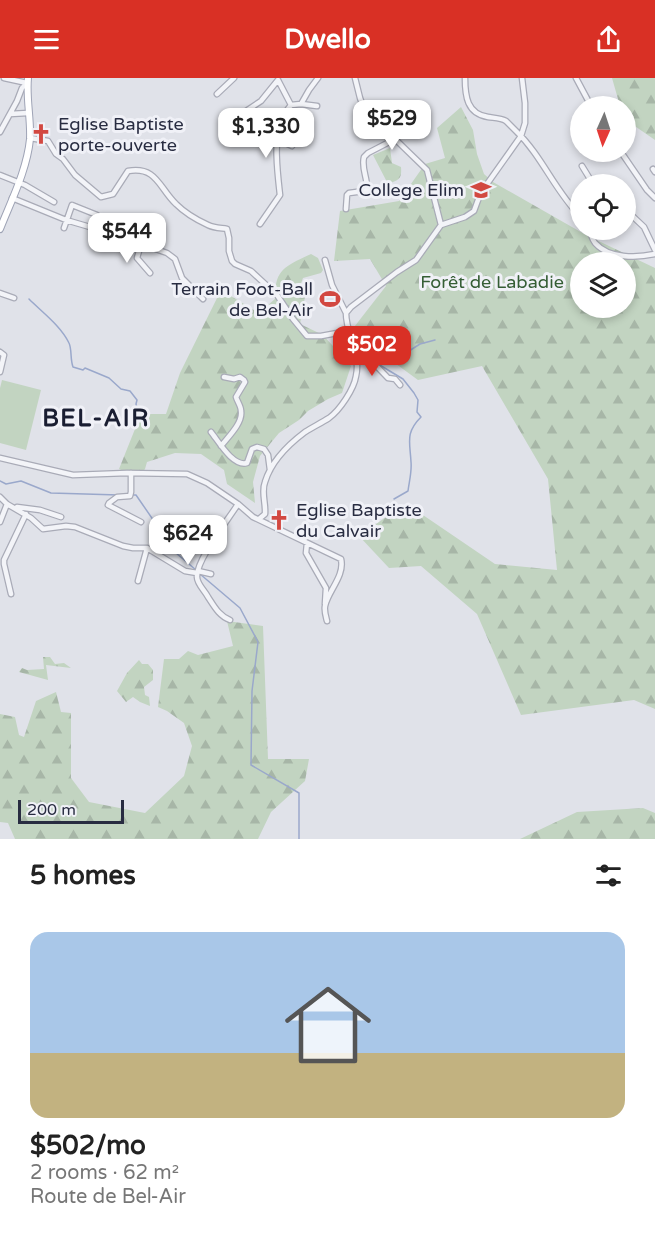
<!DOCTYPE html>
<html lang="en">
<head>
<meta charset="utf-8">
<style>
	body { margin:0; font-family:"Varela Round",sans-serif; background:#f2f2f2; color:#222; height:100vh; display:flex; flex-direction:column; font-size:22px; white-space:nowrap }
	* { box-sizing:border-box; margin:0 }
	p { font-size:20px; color:#767676 }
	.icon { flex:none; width:33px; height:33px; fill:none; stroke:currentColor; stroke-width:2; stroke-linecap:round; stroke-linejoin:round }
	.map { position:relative; height:761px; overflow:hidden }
	.panel { display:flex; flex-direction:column; background:#fff; flex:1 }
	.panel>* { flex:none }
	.needle { width:39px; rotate:183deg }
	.fabs { position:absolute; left:570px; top:18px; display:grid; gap:12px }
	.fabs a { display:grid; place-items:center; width:66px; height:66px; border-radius:50%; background:#fff; box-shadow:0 3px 9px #0003; font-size:30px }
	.scale { position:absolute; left:18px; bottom:15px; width:106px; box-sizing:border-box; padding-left:6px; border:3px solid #282c41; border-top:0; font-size:16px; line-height:21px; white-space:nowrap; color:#282c41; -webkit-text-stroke:4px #f0f1f7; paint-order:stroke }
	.price { position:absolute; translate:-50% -51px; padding:0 14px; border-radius:12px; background:#fff; color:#222; font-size:20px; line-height:39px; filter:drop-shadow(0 2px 3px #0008) }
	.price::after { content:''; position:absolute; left:50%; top:36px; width:18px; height:14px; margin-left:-9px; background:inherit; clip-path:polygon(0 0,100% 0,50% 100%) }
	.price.on { background:#d93025; color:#fff }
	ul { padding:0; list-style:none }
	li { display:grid; align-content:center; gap:12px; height:318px; padding:0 30px }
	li+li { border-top:2px solid #e0e0e0 }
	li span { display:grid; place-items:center; height:186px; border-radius:18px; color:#555 }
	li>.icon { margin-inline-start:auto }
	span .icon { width:108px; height:108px; fill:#fffc; stroke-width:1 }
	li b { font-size:26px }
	h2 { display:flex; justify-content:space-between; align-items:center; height:72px; padding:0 30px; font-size:26px }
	header { display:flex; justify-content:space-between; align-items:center; height:78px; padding:0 30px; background:#d93025; color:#fff; font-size:27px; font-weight:800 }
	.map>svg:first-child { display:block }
</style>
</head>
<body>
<header><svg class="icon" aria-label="menu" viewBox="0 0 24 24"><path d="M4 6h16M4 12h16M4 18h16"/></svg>Dwello<svg class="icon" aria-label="share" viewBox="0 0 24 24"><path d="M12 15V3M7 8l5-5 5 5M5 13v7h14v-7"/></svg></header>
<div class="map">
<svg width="655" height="761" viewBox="0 0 655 761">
	<defs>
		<pattern id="forest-firs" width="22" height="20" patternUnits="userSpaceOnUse" patternTransform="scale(1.5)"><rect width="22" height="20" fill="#c2d4c1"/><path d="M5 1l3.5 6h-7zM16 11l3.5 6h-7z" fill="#a7b6a7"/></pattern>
	</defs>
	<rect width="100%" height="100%" fill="#e0e2e9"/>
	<path fill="#c2d4c1" d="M2,302l39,10 -15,60 -26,-7v-55z"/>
	<path fill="url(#forest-firs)" fill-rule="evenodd" d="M612,0h43v62l-29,-20v-14h-6z
		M461,29l12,23 4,24 7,20 9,8 93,53 69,33v441l-21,-9 -113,15 -44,-101 -56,-48 -32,2 -30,-32 37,-26 24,3 75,51 62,6 -9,-91 -66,-113 -64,14 -67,-49 35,-45 -16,-27 -36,2 6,-50 59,-10 26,-37 20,-6 -8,-30zM580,184h46v46h-46z
		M390,70l2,15 9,4c1,12 -2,13 -13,17l-15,-29z
		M311,176l7,4 5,12 -2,3 -18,5 -3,8 5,11 -5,27 23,11 28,31 -9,27 -14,6 -20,12 -9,9 -20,13 -19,23 -7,26 2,21 -28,-19 -3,-14 -23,-16 -26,-1 -28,9 -2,7 -4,5 -8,1 -14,-6 22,-55h25l14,-41 41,-83 38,23 17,-15c-3,-29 12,-33 35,-44z
		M227,543l36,5 5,133h41l-4,22 -34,31 -13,27h-243l-7,-16 -8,-1v-108l15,3 4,18 5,2 12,-36 20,-9 5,20 10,1v65l18,24 56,11 39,-37 8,-30 -8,-23 -17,-12 -9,-4 6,-48h15l9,-8 10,4 35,-9z
		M43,579h7l5,7 9,-1 7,5 -25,-3 2,15 -29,-8 3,-4 5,2 17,-1z
		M139,582l3,4h6l5,6v10l-9,7 1,8 4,2 1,9 -10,-4 -7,-5 -7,5 -9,-11 10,-18z
		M643,730l12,5v26h-135l57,-27z"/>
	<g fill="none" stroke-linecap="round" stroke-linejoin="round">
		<path stroke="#9aa8cb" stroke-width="1.5" d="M29,221c13,13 32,27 40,44 3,6 1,16 4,24l10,3 2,-2 24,10 12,11 9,2 7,9 -1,4 2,8
			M357,265l20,-3 32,11 11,-7 15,-4
			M378,286l25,15 11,14 4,7 -1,12 4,5c-16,16 -11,25 -10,45 1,10 -2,20 -3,29l-14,8
			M0,403l6,3 15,-3 30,12 68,2
			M132,417h4l40,58 20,17
			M200,496l40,34 18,34 -6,49 -1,74 48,28v46"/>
		<g stroke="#a9abb7" stroke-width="7">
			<path id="minor" d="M355,0l5,20 7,19 28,22 32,31 14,55
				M465,0c0,18 2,36 23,39 6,1 13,1 18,4 3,3 7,7 10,10 26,25 39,60 64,85
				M576,0l15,28
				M278,2l13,25
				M217,16l17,-16
				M301,26l16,2
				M291,27l10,-1 8,-14 9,-12
				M10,36l18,-1
				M231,43l30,-20 17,-21
				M0,54l17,-31 5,-13 5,-5 -23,-5
				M30,60l18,3 8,13 7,5 12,16 26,22 12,-3 15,-23c29,-5 31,17 48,33 8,8 21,16 32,21 6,3 13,3 19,4l2,9v13l3,10 3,3 16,7 26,24 16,24 14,17h14l27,-5
				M277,61l15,7
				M621,74l26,38 8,8
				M582,88l11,18
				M653,91l2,3
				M0,97l25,10 29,17
				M12,120l54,22 41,12 60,21 8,6 7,19 21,21
				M346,131l1,-14 2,-2 15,-2 3,-1c1,-12 -6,-21 -3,-33l4,-4 27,-14
				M626,132l18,17 11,23
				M260,146l20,-29c-2,-18 -7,-56 1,-73 2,-6 6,-12 10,-17
				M64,150l8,-23 25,10
				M589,152c2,4 3,9 6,13 14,16 42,15 60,11
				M141,166l-4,14 13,15
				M325,182l7,25 14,28
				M0,215l14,5
				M356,273l8,2 24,25 7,1 5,6
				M0,274l4,3 -4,17
				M211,354c8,10 22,35 36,31l5,-14 5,-2 7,2 4,6 2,15
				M221,368c7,-9 22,-23 20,-35 0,-5 -4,-10 -5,-14l9,-15 -1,-2 -4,-3 -6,2 -10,-2
				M0,380l73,17 54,-2 60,1 20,9 31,21 15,13 88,42c4,17 -13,32 -16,47 -1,5 1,11 2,15
				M131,395v19l-1,4 -13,1 -8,6 -1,2 33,17
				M0,419l7,7 24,14 12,11 23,-3 9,1 48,19 10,2h14l38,23 12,2
				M17,429l23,3 21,7
				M259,441l6,-5c1,-11 -4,-22 0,-32 6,-20 24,-38 40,-50 8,-5 16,-9 24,-14 11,-8 25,-29 27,-42 5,-23 -10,-41 -10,-63l5,-6 46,-35 19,-12 25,-35 24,-8 9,-6 4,-11 9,-16 34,-48 4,-13v-20l-3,-25
				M0,444l7,-18
				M202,452l17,2
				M307,465l-1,10 20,35 -1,16
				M198,493l13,3
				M138,503l9,-33
				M11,516l-7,-30v-4l22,-46
				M230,542c-11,-4 -16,-14 -22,-23 -3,-6 -11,-13 -11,-20 -1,-17 31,-57 41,-73"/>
		</g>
		<g stroke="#9fa4b6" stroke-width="8">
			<path id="major" d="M0,151c11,-28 27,-59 30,-90 1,-20 -4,-41 -2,-61"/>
		</g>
		<use href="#minor" stroke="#f3f4f8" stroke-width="4.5"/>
		<use href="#major" stroke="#fff" stroke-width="6"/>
	</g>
	<defs>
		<g id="church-bare" transform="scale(1.62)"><path d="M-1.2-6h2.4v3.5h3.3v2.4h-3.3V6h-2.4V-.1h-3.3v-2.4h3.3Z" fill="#d24841" stroke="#f0f1f7" stroke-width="2.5" paint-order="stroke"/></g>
		<g id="university-bare" transform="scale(1.62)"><path d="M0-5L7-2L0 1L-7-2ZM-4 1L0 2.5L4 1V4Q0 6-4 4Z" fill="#d24841" stroke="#f0f1f7" stroke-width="2.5" paint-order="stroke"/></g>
		<g id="stadium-bare" transform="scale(1.62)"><path d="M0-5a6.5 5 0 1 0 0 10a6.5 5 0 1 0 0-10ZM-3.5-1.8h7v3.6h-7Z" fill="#d24841" stroke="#f0f1f7" stroke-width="2.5" paint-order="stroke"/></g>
	</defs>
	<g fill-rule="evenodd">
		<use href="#church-bare" x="41" y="56"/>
		<use href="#university-bare" x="481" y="112"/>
		<use href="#stadium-bare" x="330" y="221"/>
		<use href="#church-bare" x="279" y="442"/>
	</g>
	<g text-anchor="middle" stroke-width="6" stroke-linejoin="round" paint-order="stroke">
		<g font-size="18" fill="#282c41" stroke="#f0f1f7" text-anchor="start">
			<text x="58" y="52">Eglise Baptiste<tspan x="58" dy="21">porte-ouverte</tspan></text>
			<text x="464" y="118" text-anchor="end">College Elim</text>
			<text x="313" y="217" text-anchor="end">Terrain Foot-Ball<tspan x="313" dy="21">de Bel-Air</tspan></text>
			<text x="296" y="438">Eglise Baptiste<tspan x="296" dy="21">du Calvair</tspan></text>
		</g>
		<g font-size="18" fill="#355e35" stroke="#f0f1f7">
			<text x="492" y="210">Forêt de Labadie</text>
		</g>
		<g font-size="24" font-weight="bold" letter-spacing="1.5" fill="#1a1e32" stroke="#f0f1f7">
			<text x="96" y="348">BEL-AIR</text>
		</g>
	</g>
</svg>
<div class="fabs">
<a><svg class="needle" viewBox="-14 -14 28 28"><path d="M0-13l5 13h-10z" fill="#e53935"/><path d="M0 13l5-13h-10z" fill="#767676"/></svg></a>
<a><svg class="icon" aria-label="locate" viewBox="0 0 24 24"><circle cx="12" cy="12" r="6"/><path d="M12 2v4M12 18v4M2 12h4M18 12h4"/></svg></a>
<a><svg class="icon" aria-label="layers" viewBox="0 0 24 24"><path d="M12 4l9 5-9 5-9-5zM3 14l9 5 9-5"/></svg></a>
</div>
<div class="scale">200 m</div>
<b class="price" style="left:392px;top:73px">$529</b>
<b class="price" style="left:266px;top:81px">$1,330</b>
<b class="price" style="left:127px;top:186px">$544</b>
<b class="price on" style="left:372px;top:299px">$502</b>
<b class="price" style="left:188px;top:488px">$624</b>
</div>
<section class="panel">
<h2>5 homes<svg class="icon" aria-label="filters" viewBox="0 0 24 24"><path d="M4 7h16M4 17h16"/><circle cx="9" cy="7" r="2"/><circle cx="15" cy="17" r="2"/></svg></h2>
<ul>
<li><span style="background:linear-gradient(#a9c7e8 65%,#c2b280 0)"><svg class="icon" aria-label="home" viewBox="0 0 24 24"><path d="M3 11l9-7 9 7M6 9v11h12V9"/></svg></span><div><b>$502/mo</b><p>2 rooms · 62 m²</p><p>Route de Bel-Air</p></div></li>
</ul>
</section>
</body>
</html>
